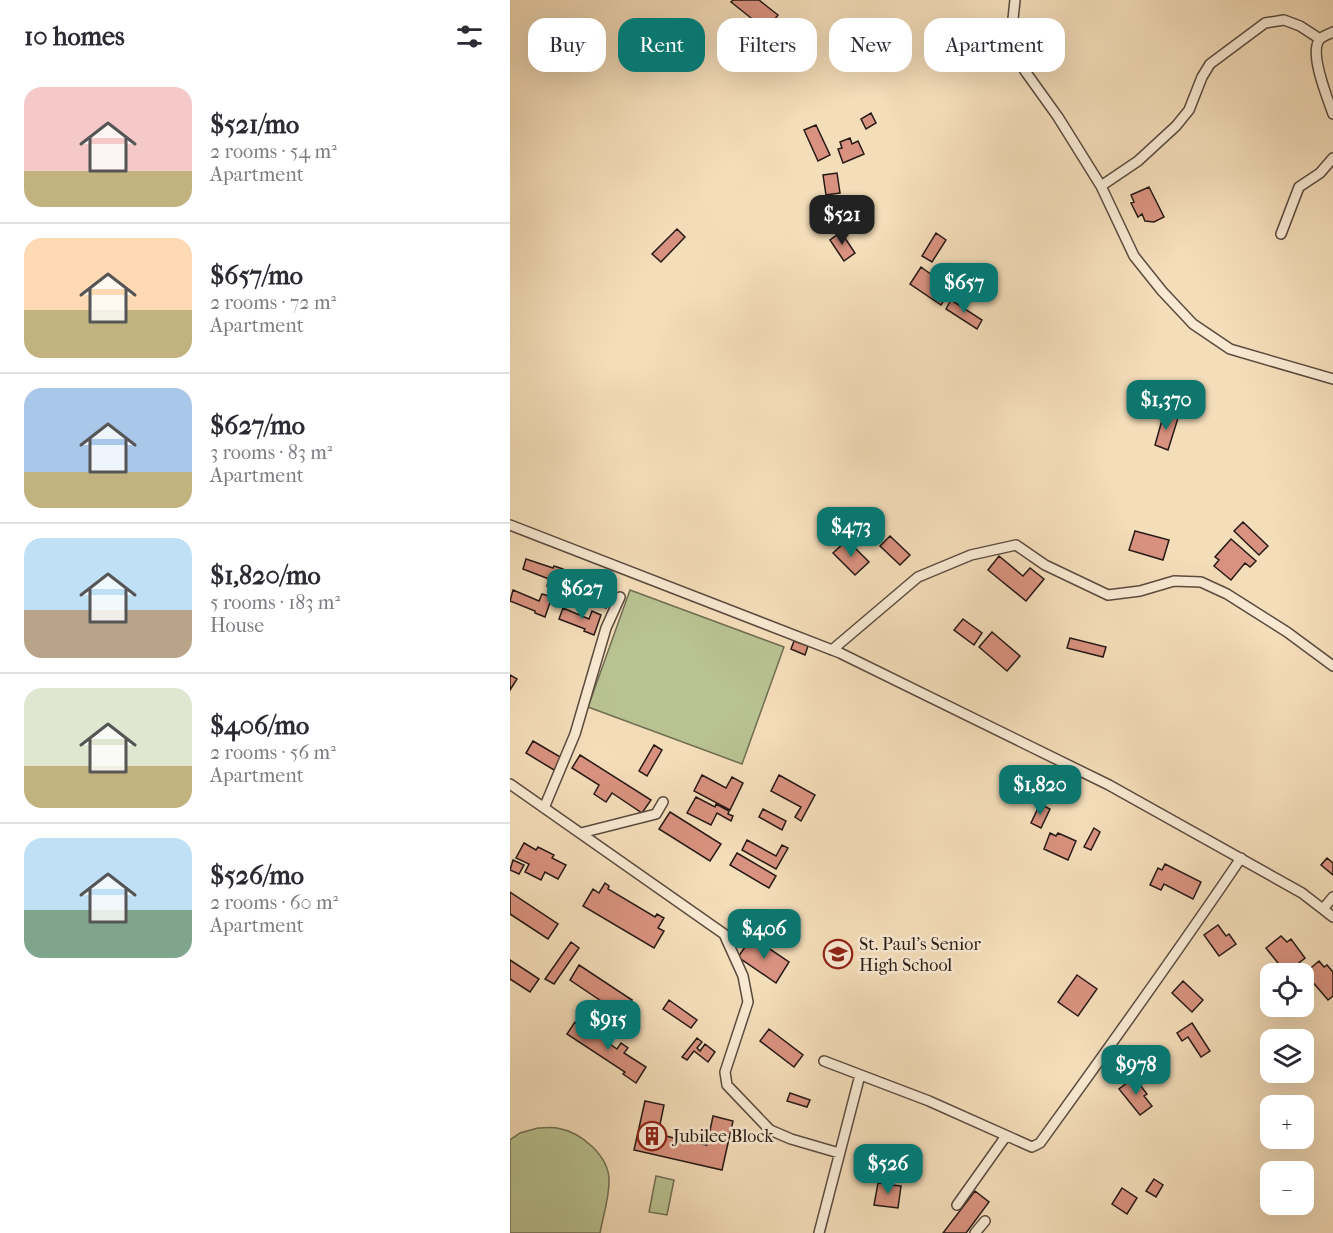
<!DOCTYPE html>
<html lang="en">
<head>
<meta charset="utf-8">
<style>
	body { margin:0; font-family:"IM FELL French Canon",serif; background:#f2f2f3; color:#2b2b33; height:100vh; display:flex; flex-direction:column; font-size:22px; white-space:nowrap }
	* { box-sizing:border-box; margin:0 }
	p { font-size:20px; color:#7c7c81 }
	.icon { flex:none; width:33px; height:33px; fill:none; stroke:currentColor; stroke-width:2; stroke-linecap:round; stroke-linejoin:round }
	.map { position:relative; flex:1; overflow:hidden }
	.sheet { display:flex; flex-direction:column; background:#fff; width:510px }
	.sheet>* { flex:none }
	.hud { position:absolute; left:18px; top:18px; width:570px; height:54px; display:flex; gap:12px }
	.buttons { position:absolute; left:750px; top:963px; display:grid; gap:12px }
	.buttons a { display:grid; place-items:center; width:54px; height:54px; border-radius:12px; background:#fff; box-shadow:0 6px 24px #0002; font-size:30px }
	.price { position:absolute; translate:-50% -51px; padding:0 14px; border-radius:12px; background:#0f766e; color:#fff; font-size:20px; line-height:39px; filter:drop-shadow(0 2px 3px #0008) }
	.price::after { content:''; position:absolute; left:50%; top:36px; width:18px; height:14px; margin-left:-9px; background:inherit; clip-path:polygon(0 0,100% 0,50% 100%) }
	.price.selected { background:#222; color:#fff }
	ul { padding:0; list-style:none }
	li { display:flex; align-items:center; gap:18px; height:150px; padding:0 24px }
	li+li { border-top:2px solid #e1e1e2 }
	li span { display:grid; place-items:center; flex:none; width:168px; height:120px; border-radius:18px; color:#555 }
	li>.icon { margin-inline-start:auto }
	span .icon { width:72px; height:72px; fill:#fffc; stroke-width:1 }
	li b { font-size:26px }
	h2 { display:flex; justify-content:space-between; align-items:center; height:72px; padding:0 24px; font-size:26px }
	.chip { padding:0 21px; border-radius:18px; background:#fff; box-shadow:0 6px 24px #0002; font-size:21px; line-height:54px }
	.chip.selected { background:#0f766e; color:#fff }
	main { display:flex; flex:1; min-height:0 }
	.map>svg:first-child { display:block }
</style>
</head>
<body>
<main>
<section class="sheet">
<h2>10 homes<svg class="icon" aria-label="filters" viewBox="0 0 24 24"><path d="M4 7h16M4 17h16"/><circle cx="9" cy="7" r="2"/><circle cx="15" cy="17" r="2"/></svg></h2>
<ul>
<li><span style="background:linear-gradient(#f6c9c9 70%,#c2b280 0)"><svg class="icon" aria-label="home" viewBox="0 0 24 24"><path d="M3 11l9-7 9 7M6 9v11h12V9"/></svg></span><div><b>$521/mo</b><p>2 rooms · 54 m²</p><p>Apartment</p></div></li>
<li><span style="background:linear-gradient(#ffd9b3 60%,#c2b280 0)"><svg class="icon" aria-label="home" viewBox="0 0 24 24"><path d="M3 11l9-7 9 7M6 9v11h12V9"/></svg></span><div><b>$657/mo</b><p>2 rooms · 72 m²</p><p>Apartment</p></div></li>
<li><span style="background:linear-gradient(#a9c7e8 70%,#c2b280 0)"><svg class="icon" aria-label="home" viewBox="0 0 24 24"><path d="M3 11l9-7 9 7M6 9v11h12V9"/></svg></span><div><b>$627/mo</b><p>3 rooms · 83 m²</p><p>Apartment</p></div></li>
<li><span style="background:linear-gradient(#bfe0f5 60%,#b9a48a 0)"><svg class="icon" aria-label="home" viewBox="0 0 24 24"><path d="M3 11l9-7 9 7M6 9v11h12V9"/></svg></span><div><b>$1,820/mo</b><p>5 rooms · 183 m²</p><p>House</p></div></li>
<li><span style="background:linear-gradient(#dfe7d0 65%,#c2b280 0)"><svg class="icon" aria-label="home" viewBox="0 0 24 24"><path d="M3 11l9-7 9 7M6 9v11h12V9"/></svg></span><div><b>$406/mo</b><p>2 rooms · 56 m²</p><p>Apartment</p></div></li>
<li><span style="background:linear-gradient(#bfe0f5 60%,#7fa58c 0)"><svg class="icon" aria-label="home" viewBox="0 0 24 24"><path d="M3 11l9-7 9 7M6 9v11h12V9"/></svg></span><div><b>$526/mo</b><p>2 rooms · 60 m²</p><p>Apartment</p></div></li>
</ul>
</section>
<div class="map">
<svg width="823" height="1233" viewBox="0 0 823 1233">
	<rect width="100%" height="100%" fill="#f4ddb9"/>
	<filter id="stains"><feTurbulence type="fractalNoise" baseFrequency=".00333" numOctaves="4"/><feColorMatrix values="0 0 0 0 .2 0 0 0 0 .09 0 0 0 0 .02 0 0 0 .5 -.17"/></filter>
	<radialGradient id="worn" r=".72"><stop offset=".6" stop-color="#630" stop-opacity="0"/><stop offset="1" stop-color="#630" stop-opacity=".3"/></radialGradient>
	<path fill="#b9c291" stroke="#706e54" stroke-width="1.5" d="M120,590l154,57 -42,117 -154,-57z
		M28,1128c6,0 13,-1 19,0 24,4 53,28 52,54 0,17 -6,34 -9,51h-90v-93l10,-7z
		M146,1176l18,4 -7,35 -18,-3z"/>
	<path fill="#d9927f" stroke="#261a16" stroke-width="1.5" d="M223,0h26l19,15 -12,15 -35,-28z
		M361,113l5,10 -10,6 -5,-10z
		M306,125l14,30 -12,6 -14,-31z
		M340,138l2,6 6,-3 6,13 -21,9 -5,-14 4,-1 -2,-6z
		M327,173l3,20 -14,2 -3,-20z
		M639,187l15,30 -10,5 -9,-1 -3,-7 -4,3 -7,-14 3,-1 -3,-7z
		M167,229l8,8 -24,25 -9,-8z
		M331,232l14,21 -11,8 -14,-21z
		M426,233l10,7 -14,22 -10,-6z
		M411,267l11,8 2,-3 13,9 -2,2 7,5 -11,17 -31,-21z
		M441,300l31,20 -5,9 -31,-20z
		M654,413l14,5 -10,32 -13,-5z
		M733,522l25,24 -9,9 -25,-24z
		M625,531l34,9 -6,20 -34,-10z
		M380,536l20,19 -10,10 -20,-19z
		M721,539l25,22 -6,6 -5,-4 -14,17 -17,-14 5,-6 -4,-3z
		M337,540l22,22 -14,13 -22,-22z
		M489,556l24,20 7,-8 14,11 -18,22 -38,-31z
		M16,559l27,9 1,-2 9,3 -7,21 -9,-4 2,-7 -26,-10z
		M67,577l26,10 1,-3 9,3 -7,21 -9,-3 2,-7 -26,-10z
		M3,590l26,11 3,-7 10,3 -7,20 -10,-4v-2l-25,-10z
		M53,608l26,11 3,-8 9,4 -7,20 -10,-4 1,-2 -26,-10z
		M453,619l19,14 -8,12 -20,-15z
		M482,632l28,24 -13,15 -28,-24z
		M560,638l36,9 -3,10 -36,-9z
		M284,641l14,5 -3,9 -14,-6z
		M0,675l7,4 -7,11z
		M23,741l29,17 -8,12 -28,-17z
		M144,745l8,5 -15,26 -8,-5z
		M70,755l71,45 -9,13 -30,-20 -6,9 -12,-8 5,-9 -27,-17z
		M192,775l24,13 6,-11 11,6 -13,27 -36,-19z
		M269,775l36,20 -14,26 -6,-4 6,-10 -30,-16z
		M186,797l19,10 1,-3 13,7 -1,3 5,2 -2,5 -14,-8 -6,12 -24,-12z
		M530,804l10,5 -9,19 -10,-5z
		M253,809l23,12 -4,9 -23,-13z
		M160,812l51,32 -11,17 -51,-32z
		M584,828l6,4 -9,18 -7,-3z
		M540,833l6,3 2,-3 18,8 -8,19 -24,-11z
		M237,840l29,16 6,-11 6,3 -12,21 -34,-19z
		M14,843l12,7 2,-3 16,8 -2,3 14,7 -8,14 -13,-7 -4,8 -16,-8 4,-8 -13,-6z
		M227,853l39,23 -7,12 -39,-23z
		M817,858l6,5v12l-12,-10z
		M3,860l11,5 -5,9 -9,-4z
		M655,864l36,18 -8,17 -29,-15 -3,6 -11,-5 8,-17 4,2z
		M95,883l4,3 -1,3 47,28 2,-3 7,4 -6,10 6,3 -10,17 -71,-42 10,-17 6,4z
		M0,892l48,32 -10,15 -38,-25z
		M708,925l8,11 3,-2 7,10 -17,12 -15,-21z
		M771,936l6,6 4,-3 14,19 -19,15 -20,-25z
		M242,937l37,25 -13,21 -38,-26z
		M61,942l8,6 -25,36 -9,-5z
		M0,960l29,19 -9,13 -20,-13z
		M809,961l5,6 3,-2 6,7v24l-5,4 -23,-27z
		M69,965l53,35 -10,15 -52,-35z
		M567,975l20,14 -19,27 -20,-14z
		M673,981l20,19 -11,12 -20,-19z
		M159,1000l28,20 -6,8 -28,-19z
		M65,1022l18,11 4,-6 7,4 -4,6 17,12 4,-6 7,5 -4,5 22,14 -10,16 -13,-9 2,-2 -58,-38z
		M682,1023l18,28 -9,6 -13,-20 -6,4 -5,-8z
		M259,1029l34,26 -9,12 -34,-26z
		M187,1038l5,4 -5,6 3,3 5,-7 10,8 -7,10 -14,-11 -7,9 -5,-3z
		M621,1080l3,3 3,-2 10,13 -3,2 8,10 -12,9 -21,-26z
		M280,1093l20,7 -3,7 -20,-6z
		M135,1101l19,4 -6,29 16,4 1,-3 18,4 -1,3 15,3 6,-29 20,5 -11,49 -88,-20z
		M376,1179l7,1 -1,5 9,1 -3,22 -24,-3 4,-22 7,1z
		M644,1179l9,6 -7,12 -10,-6z
		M612,1188l15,10 -10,16 -15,-10z
		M465,1191l14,11 -23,31h-23z"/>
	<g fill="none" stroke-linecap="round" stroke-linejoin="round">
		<g stroke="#5a4b3f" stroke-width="12">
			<path id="minor" d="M505,0l-2,19 3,22 9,30 33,46 43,69 33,70 28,35 31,33 37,25 103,30
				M823,32c-4,2 -10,4 -13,7 -12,13 8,60 13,75
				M591,186l37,-25 38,-35 13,-16 13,-33 8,-13 55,-41 19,-3 16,6 20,13
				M771,234l18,-47 21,-14 13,-15
				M0,525l330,128 269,132 193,108 31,24
				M322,650l86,-73 53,-22 45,-10 29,20 63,30 32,-4 34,-10 27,1 26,12 60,38 46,34
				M0,784l214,150 19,42 5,26 -23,70 2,13 43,45 21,9 48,14
				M34,808l31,-74 31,-106 14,-31
				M71,833l75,-19 7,-12
				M813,909l10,-12
				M314,1061l105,40 103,46 8,-4c68,-94 136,-189 201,-285
				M447,1205l49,-69
				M309,1233l41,-158
				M465,1233l10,-12"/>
		</g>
		<use href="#minor" stroke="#f8e9d2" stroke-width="9"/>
	</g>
	<defs>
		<g id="school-ring" transform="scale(1.5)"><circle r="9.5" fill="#f8e9d2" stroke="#8f2418" stroke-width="1.5"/><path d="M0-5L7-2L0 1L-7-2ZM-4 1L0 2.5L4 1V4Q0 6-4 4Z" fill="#8f2418"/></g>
		<g id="building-ring" transform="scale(1.5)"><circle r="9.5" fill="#f8e9d2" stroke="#8f2418" stroke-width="1.5"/><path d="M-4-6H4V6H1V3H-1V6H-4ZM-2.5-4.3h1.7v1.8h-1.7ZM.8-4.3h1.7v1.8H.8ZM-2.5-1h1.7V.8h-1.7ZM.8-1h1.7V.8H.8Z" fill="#8f2418"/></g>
	</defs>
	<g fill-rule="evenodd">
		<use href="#school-ring" x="328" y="954"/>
		<use href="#building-ring" x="142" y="1136"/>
	</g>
	<g text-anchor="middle" stroke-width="5" stroke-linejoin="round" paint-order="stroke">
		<g font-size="18" fill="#261a16" stroke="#f8e9d2" text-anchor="start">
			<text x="349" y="950">St. Paul's Senior<tspan x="349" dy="21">High School</tspan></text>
			<text x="163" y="1142">Jubilee Block</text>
		</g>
	</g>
	<rect width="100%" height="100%" filter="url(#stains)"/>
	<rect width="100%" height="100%" fill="url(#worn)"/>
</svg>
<div class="buttons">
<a><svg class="icon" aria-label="locate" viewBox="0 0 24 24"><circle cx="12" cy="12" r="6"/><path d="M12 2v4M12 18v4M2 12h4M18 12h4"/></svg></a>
<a><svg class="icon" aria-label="layers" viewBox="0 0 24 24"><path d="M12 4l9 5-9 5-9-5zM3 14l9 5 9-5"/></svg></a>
<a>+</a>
<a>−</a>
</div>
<b class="price selected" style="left:332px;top:246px">$521</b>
<b class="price" style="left:454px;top:314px">$657</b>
<b class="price" style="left:656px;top:431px">$1,370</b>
<b class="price" style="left:341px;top:558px">$473</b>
<b class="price" style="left:72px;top:620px">$627</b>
<b class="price" style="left:530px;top:816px">$1,820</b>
<b class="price" style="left:254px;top:960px">$406</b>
<b class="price" style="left:98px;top:1051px">$915</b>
<b class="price" style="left:626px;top:1096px">$978</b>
<b class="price" style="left:378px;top:1195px">$526</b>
<div class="hud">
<a class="chip">Buy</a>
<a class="chip selected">Rent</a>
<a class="chip">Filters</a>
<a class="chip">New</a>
<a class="chip">Apartment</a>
</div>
</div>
</main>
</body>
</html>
